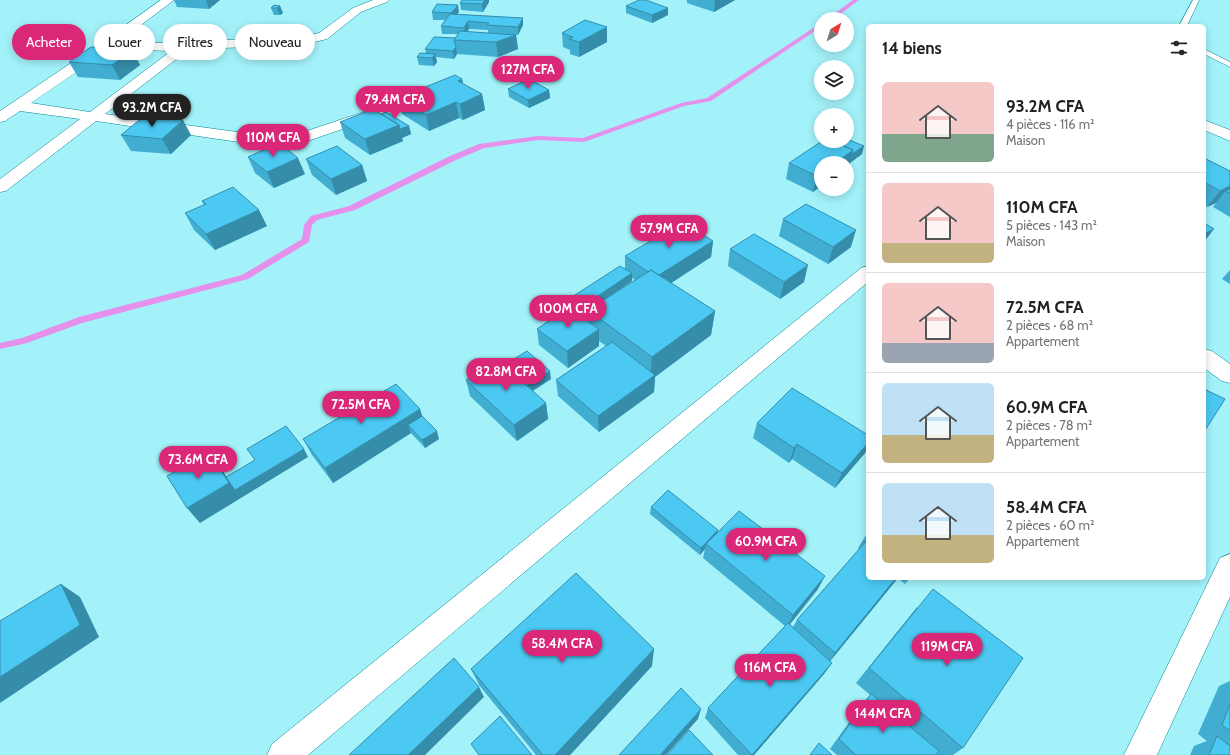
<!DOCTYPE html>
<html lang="fr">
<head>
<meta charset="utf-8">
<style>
	body { margin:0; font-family:Cabin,sans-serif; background:#f6f6f6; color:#222; height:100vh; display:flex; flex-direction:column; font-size:15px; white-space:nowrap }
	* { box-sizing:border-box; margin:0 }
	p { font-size:13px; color:#767676 }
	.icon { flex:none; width:22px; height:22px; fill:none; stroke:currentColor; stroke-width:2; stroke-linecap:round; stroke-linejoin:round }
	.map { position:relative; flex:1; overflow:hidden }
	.details { position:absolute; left:866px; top:24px; width:340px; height:556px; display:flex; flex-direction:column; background:#fff; border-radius:6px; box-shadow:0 2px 10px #0003 }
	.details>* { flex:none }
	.hud { position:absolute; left:12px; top:24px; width:380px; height:36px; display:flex; gap:8px }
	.needle { width:26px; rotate:38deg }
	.fabs { position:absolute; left:814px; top:12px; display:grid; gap:8px }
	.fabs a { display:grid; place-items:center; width:40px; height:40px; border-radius:50%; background:#fff; box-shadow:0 2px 10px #0003; font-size:20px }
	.price { position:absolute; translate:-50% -34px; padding:0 9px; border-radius:14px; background:#db2777; color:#fff; font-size:13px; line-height:26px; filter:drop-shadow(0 1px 2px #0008) }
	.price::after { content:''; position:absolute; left:50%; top:24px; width:12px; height:9px; margin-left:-6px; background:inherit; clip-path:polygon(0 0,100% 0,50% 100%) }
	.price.on { background:#222; color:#fff }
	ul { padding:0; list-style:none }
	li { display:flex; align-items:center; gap:12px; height:100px; padding:0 16px }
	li+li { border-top:1px solid #e0e0e0 }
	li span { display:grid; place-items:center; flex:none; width:112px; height:80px; border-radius:6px; color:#555 }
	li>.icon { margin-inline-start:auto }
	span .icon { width:48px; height:48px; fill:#fffc; stroke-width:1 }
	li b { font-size:17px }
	h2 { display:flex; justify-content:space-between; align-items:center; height:48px; padding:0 16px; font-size:17px }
	.pill { padding:0 14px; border-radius:18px; background:#fff; box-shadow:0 2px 10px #0003; font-size:14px; line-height:36px }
	.pill.on { background:#db2777; color:#fff }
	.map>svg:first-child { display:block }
</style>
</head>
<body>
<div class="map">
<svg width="1230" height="755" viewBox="0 0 1230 755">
	<rect width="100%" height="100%" fill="#a3f2fa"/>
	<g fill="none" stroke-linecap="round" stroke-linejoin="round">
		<path fill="#e590eb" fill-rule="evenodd" d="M853,0h6l-25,19h-7z
			M821,23v4l-110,74 -27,5 -100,36 -46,-2 -54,8 -28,12 -101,50 -38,10 -5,5 -3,17 -61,37 -166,44 -55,20 -27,6v-6l22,-5 57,-21 163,-42 60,-36 2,-14 7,-9 38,-10 101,-50 29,-12 59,-8 45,2 98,-35 26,-5z"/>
		<g stroke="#018893" stroke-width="1">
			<path id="service" d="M1193,0h6l-12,26h-8z
				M1204,49l26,13v5l-26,-13z"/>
		</g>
		<g stroke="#018893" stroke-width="1">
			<path id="minor" d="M161,0h13l-54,41 63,3 36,-4 78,-2 22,-5 34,-25 20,-8h16l-2,2 -26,10 -34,27 -4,1 -26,6 -78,2 -32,3 -82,63 147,20 40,2 131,-44 5,-1 5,1 2,3 -2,3 -140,48 -41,-2 -156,-23 -90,70 -6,1v-13l80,-60 -60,-8 -15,10 -5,1v-11l102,-69zM110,49l61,2 -81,61 -59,-9z
				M1204,120l26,10v11l-26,-11z
				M868,266v16l-560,473h-41l5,-11 589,-476z
				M1204,349l8,2 18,13v19l-8,-2 -18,-13z
				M1230,554v43l-73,158h-33l96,-197z"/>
		</g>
		<use href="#service" fill="#fff" fill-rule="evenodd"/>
		<use href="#minor" fill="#fff" fill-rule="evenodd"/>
	</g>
	<path fill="#41add1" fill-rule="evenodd" d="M174,0h46l-11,9 -32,-2z
		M687,0h48l-21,12 -27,-9z
		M489,2l-6,10 -22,-2 -1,-7z
		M280,6l3,7 -3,2h-6l-3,-7z
		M626,6l42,2v7l-16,8 -26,-10z
		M432,12h27l-2,2 66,4v7l-5,10h-2l2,14 -20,8 -41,-3 -3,5 -18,-2 1,5 -3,4 -15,-1 -2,-8 9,-4 -1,-4 31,-11 2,-4h-16l-1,-8 4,-6h-12zM469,29l19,1v3l-21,-1z
		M562,33l45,9 -28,15 -9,-3v-4l-7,-3z
		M132,50l8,15 -20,15 -42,-3 -9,-15z
		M462,79l1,5 19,10 3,16 -22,10 -4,-2 -30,13 -27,-17 -4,-16z
		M508,89l41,1 1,8 -21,10 -20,-11z
		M381,114l28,12 2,8 -9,4 1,3 -33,14 -25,-17 -5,-16z
		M121,135h70l-20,19 -40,-3z
		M862,154l-12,9 -1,3 -28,-3v23l-8,6 -27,-13 3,-16z
		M248,157l57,17 -31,14 -19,-15z
		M1204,158l26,13v46l-17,-10 3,-4 -9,4 -3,-2z
		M306,159l56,6 5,16 -31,14 -24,-20z
		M202,201l65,25 -52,24 -21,-20 -9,-17 19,-8z
		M783,219l68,28 -23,17 -49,-28z
		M713,241l-2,16 -40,26 44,28 -4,24 -56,42 -1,15 -55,40 -41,-36 -2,-16 50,-34 -7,-5v5l-31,22 -29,-23 -2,-16 24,-16v-9l64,-35v-13zM632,278l3,2 -25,16 22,-15zM588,311l1,11 -9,-6z
		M730,249l74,33 -24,17 -52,-33z
		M1230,270v14l-8,-5z
		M504,365l47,14 -18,12 13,12 2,16 -31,22 -47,-45 -4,-16z
		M422,416l17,23 -14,9 -14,-15 -78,50 -21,-28 -9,-16z
		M757,423l110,11 1,-2v15l-3,6 -30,35 -43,-29 -3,4 -36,-25z
		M651,507l67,25 100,57 -28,35 3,3 4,-7 62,-71 -1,-1 10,-16v46h42l-5,6 -7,-6 -68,83 2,2 -8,11 -70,81h-16l-33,-37 3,-10 77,-82 -82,-68 2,-9 -5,6 -50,-41z
		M917,607l46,141 -10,7h-116l-7,-6 32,-45 8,-9 -14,-12z
		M652,666l-82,89h-34l-57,-70 -8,-16z
		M1230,681v74h-40l4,-9 13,-5 -9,-7 21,-48z"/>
	<path fill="#358daa" d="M206,0h14l-11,9z
		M485,0h4v2l-6,10 -1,-8z
		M715,0h20l-21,12z
		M458,5l1,7 -7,8 -1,-7z
		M280,6l3,7 -3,2 -3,-7z
		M668,8v7l-16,8v-8z
		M523,18v7l-5,10v-8z
		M468,21l1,8 -4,6 -1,-7z
		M607,27v15l-28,15v-15z
		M516,35l2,14 -20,8 -2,-15z
		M456,47l1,7 -3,5 -1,-8z
		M132,50l8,15 -20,15 -8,-15z
		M435,54l2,8 -3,4 -2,-8z
		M462,79l3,15 -7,-13z
		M549,90l1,8 -21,10 -1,-8z
		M482,94l3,16 -22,10 -3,-16z
		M456,102l3,16 -30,13 -3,-16z
		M183,120l8,15 -20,19 -9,-15z
		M399,125l10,1 2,8 -9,4 1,3 -33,14 -5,-16z
		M864,146l-2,8 -12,9 -1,3 -2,1v-4h-12l18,-13z
		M298,158l7,16 -31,14 -7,-16z
		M362,165l5,16 -31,14 -5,-16z
		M821,173v13l-8,6 4,-16z
		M1230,186v7l-5,-2 -9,12 -9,4 13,-16z
		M259,210l8,16 -52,24 -9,-16z
		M1214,229l-10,13v-8z
		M856,230l-5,17 -23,17 5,-17z
		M713,241l-2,16 -49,32 -7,-12z
		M808,265l-4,17 -24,17 4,-17z
		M632,273v8l-60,40v-8z
		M715,311l-4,24 -56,42 -1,15 -55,40 -1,-16 52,-37 2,-22z
		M599,329v17l-31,22 -1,-17z
		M550,371l1,8 -24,15 -1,-8z
		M546,403l2,16 -31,22 -3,-16z
		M420,409l5,15 -17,1 3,8 -78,50 -8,-15z
		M437,431l2,8 -14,9 -3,-8z
		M868,443v4l-3,6 -30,35 7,-15z
		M797,444l-5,15 -3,4 5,-15z
		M304,449l4,8 -108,66 -13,-15 22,-56 12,16 14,22z
		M718,530l-1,7 -11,7 -1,5 -5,6 1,-7z
		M825,576l-7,13 -31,39 6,-13z
		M896,578h2l-71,87 8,-12z
		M61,584l19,13 19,40 -99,66v-26z
		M654,649l-2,17 -82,89h-15z
		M832,663l-8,11 -70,81h-2z
		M479,687l5,10 -59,58h-17z
		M701,709l-3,10 -32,36h-6z"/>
	<path fill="#4cc9f3" stroke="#358daa" d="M462,0h23l-3,4 -22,-1z
		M639,0h7l22,8 -16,7 -26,-9z
		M437,4l21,1 -7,8 -19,-1z
		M274,5l6,1 -3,2h-6z
		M450,14l73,4 -5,9 -31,-2 2,-2 -21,-2 -4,7 -23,-2z
		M585,20l22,7 -28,15 -10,-3 4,-2 -11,-4z
		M460,31l56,4 -20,7 -42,-2z
		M434,37l22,1 -2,2 2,7 -3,4 -28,-2z
		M91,47l41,3 -20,15 -43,-3z
		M420,53l15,1 -3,4 -15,-1z
		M455,75l7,4 -4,2 24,13 -22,10 -4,-2 -30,13 -28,-17z
		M529,79l20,11 -21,10 -20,-11z
		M373,109l26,16 -34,14 -25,-17z
		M386,112l23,14 -9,3 -1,-4 -18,-11z
		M143,117l40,3 -21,19 -41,-4z
		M847,139l17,7 -12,8 1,-4 -20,-9h14z
		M822,141h11l20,9 -18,13h-14v10l-4,3 -28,-13z
		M279,143l19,15 -31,14 -19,-15z
		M337,146l25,19 -31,14 -25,-20z
		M1204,158l26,13v15l-10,5 -16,-9z
		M233,187l26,23 -53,24 -21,-21 21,-9 -4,-3z
		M1230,189v4l-5,-2z
		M806,204l50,26 -23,17 -50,-28z
		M683,222l30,19 -54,34 -8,-5 -3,2 -23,-16z
		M1204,223l10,6 -10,5z
		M754,234l54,31 -24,17 -54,-33z
		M620,266l12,7 -58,39 -6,-4 -1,1 -6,-5z
		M651,270l64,41 -63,46 -64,-47z
		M568,308l31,21 -32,22 -30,-22z
		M612,342l43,33 -57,41 -42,-36z
		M527,351l23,20 -23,15 -23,-21z
		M499,360l47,43 -32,22 -48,-45z
		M396,384l24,25 -95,59 -22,-29z
		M792,388l76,47v8l-26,30 -45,-29 -3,4 -37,-25z
		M1204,389l21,10 -21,33z
		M422,416l15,15 -15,9 -14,-15z
		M286,426l18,23 -69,41 -9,-13 29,-17 -8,-11z
		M209,452l20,31 -42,25 -20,-32z
		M668,490l50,40 -17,18 -50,-41z
		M739,511l86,65 -32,39 -87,-71z
		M868,539v39h28l-61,75 -38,-33z
		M576,573l78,76 -99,106h-12l-72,-86z
		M61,584l19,41 -80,52v-56z
		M933,589l90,69 -60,90 -94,-80z
		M788,623l44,40 -80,92 -44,-47z
		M454,658l25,29 -71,68h-59z
		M681,688l20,21 -41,46h-41z
		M871,694l68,57 -3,4h-80l-17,-16z
		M1230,704v27l-8,-6z
		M500,716l32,39h-53l-8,-11z
		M689,730l24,25h-46z
		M1217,736l13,10v9h-21z
		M819,743l13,12h-22z"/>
</svg>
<div class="fabs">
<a><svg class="needle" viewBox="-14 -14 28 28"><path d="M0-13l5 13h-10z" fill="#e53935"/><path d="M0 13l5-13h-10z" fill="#767676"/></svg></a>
<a><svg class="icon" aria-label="layers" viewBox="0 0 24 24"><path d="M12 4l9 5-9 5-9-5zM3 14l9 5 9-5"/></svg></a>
<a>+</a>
<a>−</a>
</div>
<b class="price" style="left:528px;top:90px">127M CFA</b>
<b class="price" style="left:395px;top:120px">79.4M CFA</b>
<b class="price on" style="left:152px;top:128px">93.2M CFA</b>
<b class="price" style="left:273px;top:158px">110M CFA</b>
<b class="price" style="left:669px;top:249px">57.9M CFA</b>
<b class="price" style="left:568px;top:329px">100M CFA</b>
<b class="price" style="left:506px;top:392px">82.8M CFA</b>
<b class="price" style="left:361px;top:425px">72.5M CFA</b>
<b class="price" style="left:198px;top:480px">73.6M CFA</b>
<b class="price" style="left:766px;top:562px">60.9M CFA</b>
<b class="price" style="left:562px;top:664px">58.4M CFA</b>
<b class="price" style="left:947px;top:667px">119M CFA</b>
<b class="price" style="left:770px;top:688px">116M CFA</b>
<b class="price" style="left:883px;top:734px">144M CFA</b>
<div class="hud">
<a class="pill on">Acheter</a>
<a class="pill">Louer</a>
<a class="pill">Filtres</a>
<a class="pill">Nouveau</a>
</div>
<section class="details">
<h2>14 biens<svg class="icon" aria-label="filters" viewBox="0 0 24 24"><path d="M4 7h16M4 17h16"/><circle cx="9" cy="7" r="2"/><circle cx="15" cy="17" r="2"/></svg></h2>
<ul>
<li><span style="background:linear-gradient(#f6c9c9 65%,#7fa58c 0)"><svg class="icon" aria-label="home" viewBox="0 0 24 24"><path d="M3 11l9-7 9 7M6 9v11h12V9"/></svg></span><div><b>93.2M CFA</b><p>4 pièces · 116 m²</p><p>Maison</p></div></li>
<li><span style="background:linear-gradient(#f6c9c9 75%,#c2b280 0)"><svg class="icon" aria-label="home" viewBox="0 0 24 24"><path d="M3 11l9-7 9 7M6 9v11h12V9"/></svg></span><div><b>110M CFA</b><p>5 pièces · 143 m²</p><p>Maison</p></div></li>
<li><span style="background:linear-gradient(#f6c9c9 75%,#9aa5b1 0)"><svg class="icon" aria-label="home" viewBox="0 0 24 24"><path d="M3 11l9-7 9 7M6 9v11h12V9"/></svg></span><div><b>72.5M CFA</b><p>2 pièces · 68 m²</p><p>Appartement</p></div></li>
<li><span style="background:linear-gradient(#bfe0f5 65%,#c2b280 0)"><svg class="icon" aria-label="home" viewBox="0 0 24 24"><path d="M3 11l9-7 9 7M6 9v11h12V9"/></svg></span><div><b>60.9M CFA</b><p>2 pièces · 78 m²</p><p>Appartement</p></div></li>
<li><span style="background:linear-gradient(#bfe0f5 65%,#c2b280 0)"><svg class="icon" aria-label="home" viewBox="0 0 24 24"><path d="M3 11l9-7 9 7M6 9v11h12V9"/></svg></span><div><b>58.4M CFA</b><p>2 pièces · 60 m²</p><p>Appartement</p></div></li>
</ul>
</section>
</div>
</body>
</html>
